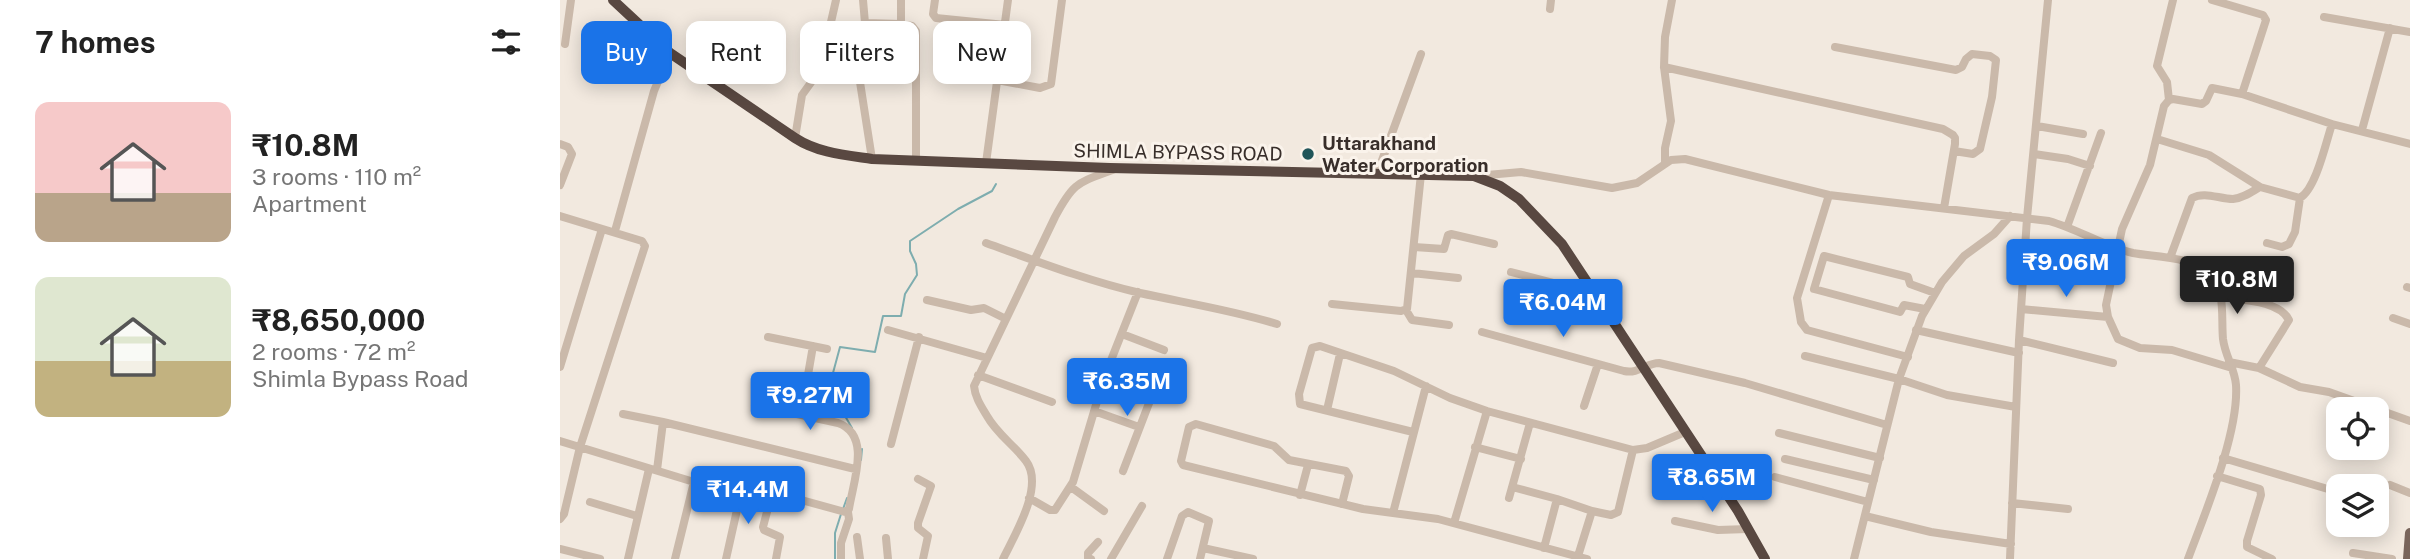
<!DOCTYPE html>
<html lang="en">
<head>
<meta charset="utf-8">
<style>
	body { margin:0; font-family:"Public Sans",sans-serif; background:#f6f6f6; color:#222; height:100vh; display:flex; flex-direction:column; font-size:26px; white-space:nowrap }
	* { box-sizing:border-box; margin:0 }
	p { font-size:23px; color:#767676 }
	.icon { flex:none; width:38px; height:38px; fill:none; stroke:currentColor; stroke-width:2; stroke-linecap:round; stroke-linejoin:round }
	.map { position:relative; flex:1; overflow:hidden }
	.sheet { display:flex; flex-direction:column; background:#fff; width:560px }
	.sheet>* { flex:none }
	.hud { position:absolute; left:21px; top:21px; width:665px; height:63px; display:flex; gap:14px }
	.tools { position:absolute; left:1766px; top:397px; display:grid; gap:14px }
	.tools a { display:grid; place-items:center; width:63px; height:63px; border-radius:14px; background:#fff; box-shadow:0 4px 18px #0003; font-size:35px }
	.price { position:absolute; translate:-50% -60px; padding:0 16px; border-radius:7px; background:#1a73e8; color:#fff; font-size:23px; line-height:46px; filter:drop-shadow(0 2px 4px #0008) }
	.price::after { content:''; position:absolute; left:50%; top:42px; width:21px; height:16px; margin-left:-10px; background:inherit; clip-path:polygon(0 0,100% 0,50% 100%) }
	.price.selected { background:#222; color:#fff }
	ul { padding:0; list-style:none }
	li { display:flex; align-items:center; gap:21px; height:175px; padding:0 35px }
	li span { display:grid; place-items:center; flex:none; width:196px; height:140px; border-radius:14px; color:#555 }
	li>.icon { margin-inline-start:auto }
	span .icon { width:84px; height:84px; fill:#fffc; stroke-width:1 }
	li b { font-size:30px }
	h2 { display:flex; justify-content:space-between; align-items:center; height:84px; padding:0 35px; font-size:30px }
	.chip { padding:0 24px; border-radius:14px; background:#fff; box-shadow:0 4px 18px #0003; font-size:24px; line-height:63px }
	.chip.selected { background:#1a73e8; color:#fff }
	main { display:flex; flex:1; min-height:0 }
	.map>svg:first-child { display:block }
</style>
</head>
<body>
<main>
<section class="sheet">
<h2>7 homes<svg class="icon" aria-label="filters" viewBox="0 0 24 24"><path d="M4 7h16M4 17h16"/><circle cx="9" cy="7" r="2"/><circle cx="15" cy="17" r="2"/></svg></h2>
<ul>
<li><span style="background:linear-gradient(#f6c9c9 65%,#b9a48a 0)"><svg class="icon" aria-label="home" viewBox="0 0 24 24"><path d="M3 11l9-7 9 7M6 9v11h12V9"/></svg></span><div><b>₹10.8M</b><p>3 rooms · 110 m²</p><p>Apartment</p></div></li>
<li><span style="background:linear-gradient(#dfe7d0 60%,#c2b280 0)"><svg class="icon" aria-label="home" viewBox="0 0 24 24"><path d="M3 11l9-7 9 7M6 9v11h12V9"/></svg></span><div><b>₹8,650,000</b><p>2 rooms · 72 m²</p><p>Shimla Bypass Road</p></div></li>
</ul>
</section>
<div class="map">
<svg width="1850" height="559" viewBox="0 0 1850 559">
	<rect width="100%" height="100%" fill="#f2e9df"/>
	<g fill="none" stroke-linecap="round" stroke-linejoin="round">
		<path stroke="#7eadaf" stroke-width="2" d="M292,428l-18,-31 -4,-13 10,-37 35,5 8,-36h18l4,-22 12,-19 -1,-11 -6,-13v-10l48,-32 34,-18 4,-7
			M301,460l1,-11
			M283,509l4,-11
			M275,559v-26l6,-19"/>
		<path stroke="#cab9aa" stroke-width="8" d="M303,0l2,23 -8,40 15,96
			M341,0v24l11,2 4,5v128
			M375,0l-2,14 3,4 69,7
			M1652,0l51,15 3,5 -24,74 -30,-6 -6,13 -4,3 -29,-5 -4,1 -5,6 -14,59 -28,64 -16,76 2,12 10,22 22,9 32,2 60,18
			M990,9l1,-9
			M1764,17l86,15
			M305,23l36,1
			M5,44l6,-44
			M1275,47l121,23 6,-3 4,-8 6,-5 18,2 6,4 -4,37 -12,52 -7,5 -19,-3
			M1104,67l279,62 10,6 2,3v6l-11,64
			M437,80l43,8 11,-4 11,-84
			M1682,94l90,30 78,20
			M1609,100l-2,-18 -10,-16 16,-66
			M1477,126l46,8
			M1802,130l28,-102
			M235,138l7,-43 18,-25 16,-70
			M1597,139l52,16 51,32 40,11c16,-9 26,-56 32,-74
			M0,144l8,3 4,7 -12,31
			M1474,154l34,5 22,7
			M426,163l22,-163
			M1105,163v-15l6,-27 -7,-54 1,-30 7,-37
			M817,174l44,-120
			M916,176l45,-4 91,16 25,-5 34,-23 14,-1 144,36 220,26c29,8 54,25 84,32 21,4 61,4 77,20 16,17 11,45 13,66 2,17 12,30 13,46 3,48 -31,128 -48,174
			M1269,195l-32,103 4,24 6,8 101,27
			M0,216l82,25 3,5 -65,201 -16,67 -4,5
			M1507,227l34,-94
			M55,231l39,-140 16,-38
			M426,243c50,18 102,38 154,50 46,10 92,17 137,31
			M1707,243l15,4 7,-3 6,-12 5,-34
			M854,247l30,2 4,-14 3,-1 43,10
			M1610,258l22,-60c13,-7 27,1 41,1 10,-1 19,-7 27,-12
			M951,272l66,17 14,-3
			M852,273l46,5
			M1847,287l3,1
			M1661,297c19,3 58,3 68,23l-30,48 -30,-6
			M367,300l44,10 13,-2 22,11
			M772,304l69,7 6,-2 14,-135
			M1365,309l-21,-4 -4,7 -86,-23 10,-33 84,21 2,7 25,9
			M1461,309l87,8
			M846,310l6,10 37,5
			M1833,318l17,6
			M328,330l99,28
			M1356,330l103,23
			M922,332l142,39c15,3 22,-8 35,-8l86,20 142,42
			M562,334l42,16
			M208,337l59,12
			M1459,340l94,23
			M1245,356l94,23 48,16 69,12
			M0,367l42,-138
			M1699,368l41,19 29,5 81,29
			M418,375l74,27
			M544,378l41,14 6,6 -28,73
			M1024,406l14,-42
			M767,410l13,-56
			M534,411l45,16
			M63,414l40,8 -6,48
			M241,415l12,-69
			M103,422l192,47
			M853,432l-113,-28 -1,-10 13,-46 8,-2 74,25 56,27 37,13 146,39 14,-2 38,-16
			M1219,433l101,25
			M0,441l134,41 42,9 3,10 -13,58
			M331,444l28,-107
			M915,447l46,12
			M1663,458l115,34
			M1225,459l89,21
			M1657,476l43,13 1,6 -14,46v6l25,12
			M1215,477l93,25
			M358,479l13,7 -13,37v5l10,8 -5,23
			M1830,485l20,8
			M511,487l33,24
			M952,487l45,12
			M212,493l-9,34 1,3 16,7 -4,22
			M178,494l7,-8h6l94,26 4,-3c4,-27 23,-74 -11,-86l-83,-18
			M740,495l8,-30
			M469,498l21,12h5l18,-28 31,-104 34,-86
			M949,498l21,-75
			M30,502l47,14
			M1452,503l56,6
			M782,504l7,-28 -3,-5 -57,-11 -15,-14 -78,-22 -7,3 -8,34 2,4 180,44 75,10 149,40
			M1032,511l19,4 7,-3 15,-62
			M833,513l33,-127
			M1305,516l66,16 80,12
			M1115,521l43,9 30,-1
			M894,523l33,-112
			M297,537l3,22
			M326,538l2,21
			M643,548l50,11
			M984,548l13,-49 35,12 -14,45
			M0,549l40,10
			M1793,553l39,6
			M68,559l21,-90
			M115,559l19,-77
			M281,559v-16l8,-24 -1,-7
			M443,559c11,-23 42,-73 23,-98 -12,-16 -29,-27 -39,-45 -6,-10 -12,-19 -13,-30l81,-169c19,-36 23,-34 60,-48
			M531,559l-3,-1v-5l10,-11
			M551,559l31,-53
			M607,559l15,-43 6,-4 21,9 -9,38
			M1294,559l45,-180 23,-63 20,-34 22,-26 30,-22 16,-18
			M1450,559l9,-219 8,-122 21,-218"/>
		<path stroke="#79655b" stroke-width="10" d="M1848,559l2,-26"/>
		<path stroke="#594841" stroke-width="10" d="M53,0l57,53 125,85c23,15 50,17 77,21l238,9 364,8 26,10 19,13 43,45 176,267 27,48"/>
	</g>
	<circle fill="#205559" stroke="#faf3eb" stroke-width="2.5" cx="748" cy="154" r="7"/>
	<g text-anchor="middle" stroke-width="6" stroke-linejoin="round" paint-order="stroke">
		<g font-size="19" font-weight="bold" fill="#382e2a" stroke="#faf3eb" text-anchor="start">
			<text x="762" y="150">Uttarakhand<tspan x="762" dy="22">Water Corporation</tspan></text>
		</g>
		<g font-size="19" fill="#382e2a" stroke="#faf3eb">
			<text transform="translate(618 152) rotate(1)" y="7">SHIMLA BYPASS ROAD</text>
		</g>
	</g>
</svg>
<div class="tools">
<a><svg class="icon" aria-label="locate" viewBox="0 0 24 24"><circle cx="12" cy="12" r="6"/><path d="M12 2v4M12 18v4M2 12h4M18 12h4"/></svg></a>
<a><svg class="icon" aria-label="layers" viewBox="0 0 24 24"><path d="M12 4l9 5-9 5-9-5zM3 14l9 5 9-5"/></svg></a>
</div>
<b class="price" style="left:1506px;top:299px">₹9.06M</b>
<b class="price selected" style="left:1677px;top:316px">₹10.8M</b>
<b class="price" style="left:1003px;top:339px">₹6.04M</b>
<b class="price" style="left:567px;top:418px">₹6.35M</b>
<b class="price" style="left:250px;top:432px">₹9.27M</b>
<b class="price" style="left:1152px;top:514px">₹8.65M</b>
<b class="price" style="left:188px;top:526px">₹14.4M</b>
<div class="hud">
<a class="chip selected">Buy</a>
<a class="chip">Rent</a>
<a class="chip">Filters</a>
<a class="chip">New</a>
</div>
</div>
</main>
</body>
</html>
